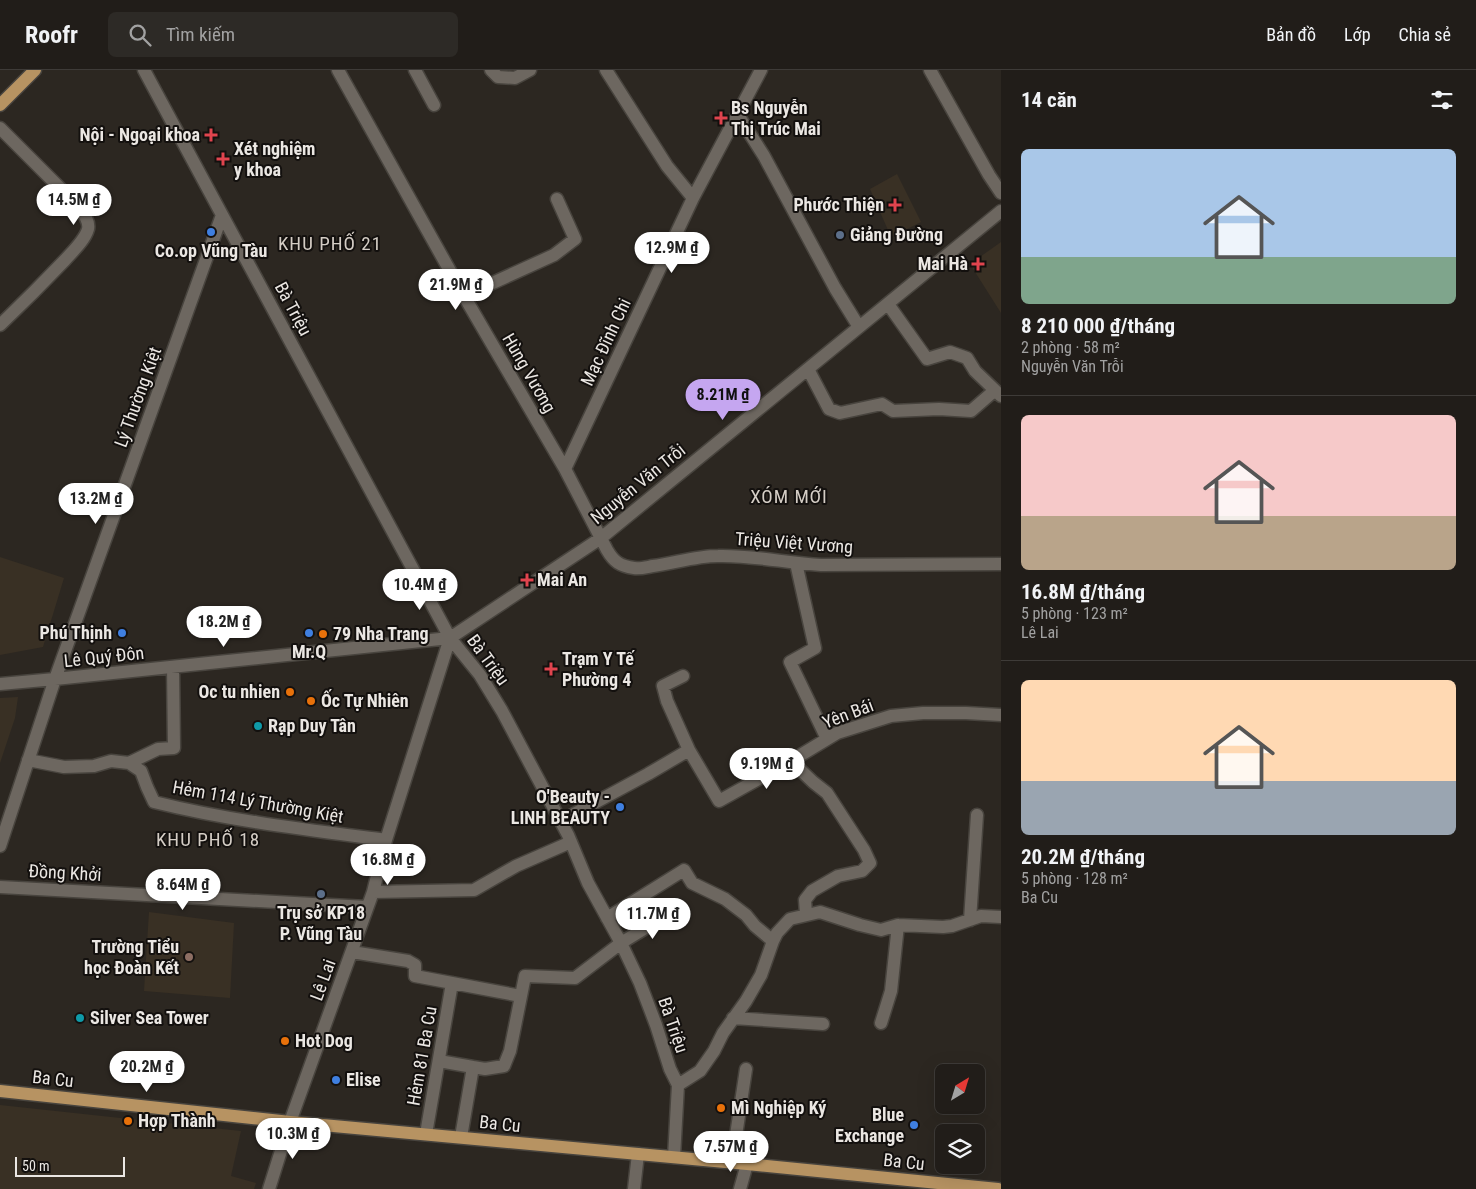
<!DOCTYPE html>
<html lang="vi">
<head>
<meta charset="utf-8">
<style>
	body { margin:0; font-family:"Roboto Condensed",sans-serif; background:#2d2a26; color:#f1f3f6; height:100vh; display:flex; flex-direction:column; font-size:19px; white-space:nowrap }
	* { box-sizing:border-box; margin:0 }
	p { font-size:16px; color:#a2a2a2 }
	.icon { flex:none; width:28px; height:28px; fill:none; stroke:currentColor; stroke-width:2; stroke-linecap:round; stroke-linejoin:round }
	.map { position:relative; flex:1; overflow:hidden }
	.drawer { display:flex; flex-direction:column; background:#211d19; width:475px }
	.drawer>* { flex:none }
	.needle { width:32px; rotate:38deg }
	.fabs { position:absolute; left:935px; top:994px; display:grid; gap:10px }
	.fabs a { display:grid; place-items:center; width:50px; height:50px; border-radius:8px; background:#211d19; box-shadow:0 5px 20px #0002,0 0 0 1px #3e3b38; font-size:25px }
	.scale { position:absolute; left:15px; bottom:12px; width:110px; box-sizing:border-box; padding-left:5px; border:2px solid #ebe7e3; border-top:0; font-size:14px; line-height:18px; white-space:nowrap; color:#ebe7e3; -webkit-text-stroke:4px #13100e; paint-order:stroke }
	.price { position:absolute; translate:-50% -42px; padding:0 11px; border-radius:18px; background:#fff; color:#222; font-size:16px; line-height:32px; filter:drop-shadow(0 1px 2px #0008) }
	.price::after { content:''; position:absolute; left:50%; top:30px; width:15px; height:11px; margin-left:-8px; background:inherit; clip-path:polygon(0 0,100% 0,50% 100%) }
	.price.on { background:#c5a6f0; color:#111 }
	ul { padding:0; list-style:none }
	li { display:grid; align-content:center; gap:10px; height:265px; padding:0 20px }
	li+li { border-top:1px solid #3e3b38 }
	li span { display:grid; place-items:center; height:155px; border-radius:8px; color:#555 }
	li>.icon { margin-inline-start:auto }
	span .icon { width:90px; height:90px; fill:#fffc; stroke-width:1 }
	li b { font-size:21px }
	h2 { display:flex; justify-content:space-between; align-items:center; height:60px; padding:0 20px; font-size:21px }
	header { display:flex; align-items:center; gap:30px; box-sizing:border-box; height:70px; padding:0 25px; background:#211d19; border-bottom:1px solid #3e3b38 }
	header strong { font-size:24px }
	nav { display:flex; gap:28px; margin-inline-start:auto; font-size:18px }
	.search { width:350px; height:45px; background:#2d2a26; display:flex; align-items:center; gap:12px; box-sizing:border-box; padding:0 18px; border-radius:8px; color:#a2a2a2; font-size:19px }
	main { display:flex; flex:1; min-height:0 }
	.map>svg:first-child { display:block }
</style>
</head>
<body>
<header>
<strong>Roofr</strong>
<div class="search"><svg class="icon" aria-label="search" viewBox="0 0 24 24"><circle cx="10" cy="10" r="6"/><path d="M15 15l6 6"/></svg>Tìm kiếm</div>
<nav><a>Bản đồ</a><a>Lớp</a><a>Chia sẻ</a></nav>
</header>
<main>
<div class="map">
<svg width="1001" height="1119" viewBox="0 0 1001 1119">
	<rect width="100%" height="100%" fill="#2c2721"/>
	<path fill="#393024" d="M897,104l24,48 -30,15 -21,-48z
		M1001,172v71l-31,-49z
		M0,487l64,21 -21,69 -43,8z
		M18,627l-3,21 -15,45v-65z
		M149,842l85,11 -4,75 -86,-7z
		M0,1035l241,26 -10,45 25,7 -2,6h-254z"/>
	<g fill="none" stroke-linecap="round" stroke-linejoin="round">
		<g stroke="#48443e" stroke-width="15">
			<path id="minor" d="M144,0l306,568 30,37 22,36 66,124 20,48 33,60 19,40 16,42 14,44 8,16 -4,72
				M338,0l126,226 101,173 42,81c7,12 13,16 27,18 6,1 13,-1 19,-2 22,-3 43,-10 65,-10 34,-1 68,7 103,9l180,-1
				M415,0l19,35
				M491,0l7,7 17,1 15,-8
				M606,0l61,96 26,32
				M930,0l59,105 12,18
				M738,45l26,41 71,132 24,39
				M0,58l77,77c5,7 13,15 11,24 -3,11 -15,22 -23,31 -21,22 -43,44 -65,65
				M464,226l90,-41 21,-16 -18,-40
				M888,234l39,55 23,-7 17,6 8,13 26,25
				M808,299l21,40 11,4 42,-9 11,7 46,-2 32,2 23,-20
				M565,399l128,-271 68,-128
				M796,493l19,85 -25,14 37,77
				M683,606l-20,10 4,15 22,49
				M0,614l55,-5 395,-41 151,-100 400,-327
				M28,690l36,7 30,-1 17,-5 18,2 12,8 6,16 7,15c76,19 155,28 232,38
				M791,691l22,21 14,11 37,57 6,13 -8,8 -24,5 -26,15 -7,9 1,14
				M129,693l29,-14 16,-1 -1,-81
				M561,751l87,-47 41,-24 30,51 72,-40 46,-28 54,-17 32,-3h43l35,2
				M0,776l55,-167 167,-464
				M0,817l367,20
				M373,822l101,-2 42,-24 55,-24
				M607,848l77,-48 8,13 33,16 21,16 9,11 18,15
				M970,850l7,-105
				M352,882l56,9 7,4v11l106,20
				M733,948l90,6
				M881,953l10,-32 7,-66
				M439,991l34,6
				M678,1015l22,-14 14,-20 9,-18 23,-32 15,-26 12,-34 4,-8 13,-14 30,-7 40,13 21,5 17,-5 45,2 9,-1 29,-10 20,1
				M426,1064l26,-151
				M461,1067l12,-70 12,2 19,-3 6,-15 15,-75 50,2 46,-35 49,-30
				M732,1092l14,-93
				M269,1119l21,-67 83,-230 13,-52 64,-202
				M634,1119l4,-35
				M740,1119l7,-25"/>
		</g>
		<g stroke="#48443e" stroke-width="15">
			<path id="major" d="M0,35l35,-35
				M0,1021l290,31 457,42 251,25"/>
		</g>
		<use href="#minor" stroke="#6d6760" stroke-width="12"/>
		<use href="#major" stroke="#b79362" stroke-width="12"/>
	</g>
	<g fill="#e0444e" stroke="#13100e" stroke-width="2">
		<path d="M718.5 40.5h5v5h5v5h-5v5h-5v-5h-5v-5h5z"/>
		<path d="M208.5 57.5h5v5h5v5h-5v5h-5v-5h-5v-5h5z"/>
		<path d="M220.5 81.5h5v5h5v5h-5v5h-5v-5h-5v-5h5z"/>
		<path d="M892.5 127.5h5v5h5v5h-5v5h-5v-5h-5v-5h5z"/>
		<path d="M975.5 186.5h5v5h5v5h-5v5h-5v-5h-5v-5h5z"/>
		<path d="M524.5 502.5h5v5h5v5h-5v5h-5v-5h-5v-5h5z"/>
		<path d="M548.5 591.5h5v5h5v5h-5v5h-5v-5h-5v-5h5z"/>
	</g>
	<g fill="#3f7fe0" stroke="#13100e" stroke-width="2">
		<circle cx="211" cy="162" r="5"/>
		<circle cx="122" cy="563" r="5"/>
		<circle cx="309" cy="563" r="5"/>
		<circle cx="620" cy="737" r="5"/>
		<circle cx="336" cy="1010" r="5"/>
		<circle cx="914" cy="1055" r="5"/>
	</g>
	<g fill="#5c6f8a" stroke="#13100e" stroke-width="2">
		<circle cx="840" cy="165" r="5"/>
		<circle cx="321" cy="824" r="5"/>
	</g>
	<g fill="#e8710a" stroke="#13100e" stroke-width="2">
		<circle cx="323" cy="564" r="5"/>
		<circle cx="290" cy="622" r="5"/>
		<circle cx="311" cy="631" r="5"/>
		<circle cx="285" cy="971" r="5"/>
		<circle cx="721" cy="1038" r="5"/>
		<circle cx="128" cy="1051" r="5"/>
	</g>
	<g fill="#0f9aa8" stroke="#13100e" stroke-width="2">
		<circle cx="258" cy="656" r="5"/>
		<circle cx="80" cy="948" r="5"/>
	</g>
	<circle fill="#8d6e63" stroke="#13100e" stroke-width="2" cx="189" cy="887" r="5"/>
	<g text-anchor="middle" stroke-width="4" stroke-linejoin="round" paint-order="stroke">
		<g font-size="18" font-weight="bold" fill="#ebe7e3" stroke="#13100e" text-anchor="start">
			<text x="731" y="44">Bs Nguyễn<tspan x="731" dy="21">Thị Trúc Mai</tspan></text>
			<text x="200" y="71" text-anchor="end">Nội - Ngoại khoa</text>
			<text x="234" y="85">Xét nghiệm<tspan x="234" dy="21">y khoa</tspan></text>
			<text x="884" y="141" text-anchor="end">Phước Thiện</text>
			<text x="850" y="171">Giảng Đường</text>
			<text x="211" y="187" text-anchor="middle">Co.op Vũng Tàu</text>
			<text x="968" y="200" text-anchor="end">Mai Hà</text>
			<text x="537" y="516">Mai An</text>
			<text x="112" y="569" text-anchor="end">Phú Thịnh</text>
			<text x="333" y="570">79 Nha Trang</text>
			<text x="309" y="588" text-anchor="middle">Mr.Q</text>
			<text x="562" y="595">Trạm Y Tế<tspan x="562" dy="21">Phường 4</tspan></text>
			<text x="280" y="628" text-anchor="end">Oc tu nhien</text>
			<text x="321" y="637">Ốc Tự Nhiên</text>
			<text x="268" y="662">Rạp Duy Tân</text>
			<text x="610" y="733" text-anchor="end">O'Beauty -<tspan x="610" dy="21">LINH BEAUTY</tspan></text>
			<text x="321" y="849" text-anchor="middle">Trụ sở KP18<tspan x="321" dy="21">P. Vũng Tàu</tspan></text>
			<text x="179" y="883" text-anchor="end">Trường Tiểu<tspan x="179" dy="21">học Đoàn Kết</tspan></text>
			<text x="90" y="954">Silver Sea Tower</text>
			<text x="295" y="977">Hot Dog</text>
			<text x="346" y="1016">Elise</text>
			<text x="731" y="1044">Mì Nghiệp Ký</text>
			<text x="904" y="1051" text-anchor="end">Blue<tspan x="904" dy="21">Exchange</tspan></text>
			<text x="138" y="1057">Hợp Thành</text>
		</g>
		<g font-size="18" fill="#ebe7e3" stroke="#13100e">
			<text transform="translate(293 239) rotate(62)" y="6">Bà Triệu</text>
			<text transform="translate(606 272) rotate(-65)" y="6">Mạc Đĩnh Chi</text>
			<text transform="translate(529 303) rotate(60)" y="6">Hùng Vương</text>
			<text transform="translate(138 327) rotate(-70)" y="6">Lý Thường Kiệt</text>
			<text transform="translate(638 414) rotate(-39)" y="6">Nguyễn Văn Trỗi</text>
			<text transform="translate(794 473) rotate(4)" y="6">Triệu Việt Vương</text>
			<text transform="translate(104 587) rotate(-6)" y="6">Lê Quý Đôn</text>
			<text transform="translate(488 590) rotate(54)" y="6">Bà Triệu</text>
			<text transform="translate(848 644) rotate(-21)" y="6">Yên Bái</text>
			<text transform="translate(258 732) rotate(10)" y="6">Hẻm 114 Lý Thường Kiệt</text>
			<text transform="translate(65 803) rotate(3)" y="6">Đồng Khởi</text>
			<text transform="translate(323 910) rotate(-70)" y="6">Lê Lai</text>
			<text transform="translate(673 955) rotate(71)" y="6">Bà Triệu</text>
			<text transform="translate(422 986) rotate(-80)" y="6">Hẻm 81 Ba Cu</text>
			<text transform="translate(53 1009) rotate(6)" y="6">Ba Cu</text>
			<text transform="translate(500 1054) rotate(6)" y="6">Ba Cu</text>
			<text transform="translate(904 1092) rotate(6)" y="6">Ba Cu</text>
		</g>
		<g font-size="19" letter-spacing="1" fill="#d4cdc5" stroke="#13100e">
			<text x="330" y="180">KHU PHỐ 21</text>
			<text x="789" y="433">XÓM MỚI</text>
			<text x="208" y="776">KHU PHỐ 18</text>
		</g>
	</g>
</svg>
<div class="fabs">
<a><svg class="needle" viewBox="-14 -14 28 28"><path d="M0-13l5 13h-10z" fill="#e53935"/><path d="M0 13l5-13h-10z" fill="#a2a2a2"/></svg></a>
<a><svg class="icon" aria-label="layers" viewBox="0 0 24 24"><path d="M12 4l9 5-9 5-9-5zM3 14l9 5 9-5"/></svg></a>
</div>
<div class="scale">50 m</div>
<b class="price" style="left:74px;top:156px">14.5M ₫</b>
<b class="price" style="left:672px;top:204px">12.9M ₫</b>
<b class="price" style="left:456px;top:241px">21.9M ₫</b>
<b class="price on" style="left:723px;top:351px">8.21M ₫</b>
<b class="price" style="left:96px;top:455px">13.2M ₫</b>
<b class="price" style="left:420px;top:541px">10.4M ₫</b>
<b class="price" style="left:224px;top:578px">18.2M ₫</b>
<b class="price" style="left:767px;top:720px">9.19M ₫</b>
<b class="price" style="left:388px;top:816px">16.8M ₫</b>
<b class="price" style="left:183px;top:841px">8.64M ₫</b>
<b class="price" style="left:653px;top:870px">11.7M ₫</b>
<b class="price" style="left:147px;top:1023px">20.2M ₫</b>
<b class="price" style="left:293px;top:1090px">10.3M ₫</b>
<b class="price" style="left:731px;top:1103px">7.57M ₫</b>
</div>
<section class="drawer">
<h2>14 căn<svg class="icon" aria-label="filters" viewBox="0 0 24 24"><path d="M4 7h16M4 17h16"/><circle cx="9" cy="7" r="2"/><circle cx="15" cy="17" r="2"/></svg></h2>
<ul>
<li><span style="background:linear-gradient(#a9c7e8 70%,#7fa58c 0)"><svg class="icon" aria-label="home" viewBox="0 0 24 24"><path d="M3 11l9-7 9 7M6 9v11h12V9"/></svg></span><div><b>8 210 000 ₫/tháng</b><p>2 phòng · 58 m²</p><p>Nguyễn Văn Trỗi</p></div></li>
<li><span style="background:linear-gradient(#f6c9c9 65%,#b9a48a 0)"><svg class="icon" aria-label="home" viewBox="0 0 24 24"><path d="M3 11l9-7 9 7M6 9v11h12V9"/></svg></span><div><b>16.8M ₫/tháng</b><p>5 phòng · 123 m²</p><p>Lê Lai</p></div></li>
<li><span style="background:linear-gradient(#ffd9b3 65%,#9aa5b1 0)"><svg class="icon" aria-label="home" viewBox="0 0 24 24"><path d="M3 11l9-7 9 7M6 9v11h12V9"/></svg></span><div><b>20.2M ₫/tháng</b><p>5 phòng · 128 m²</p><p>Ba Cu</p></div></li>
</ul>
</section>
</main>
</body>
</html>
